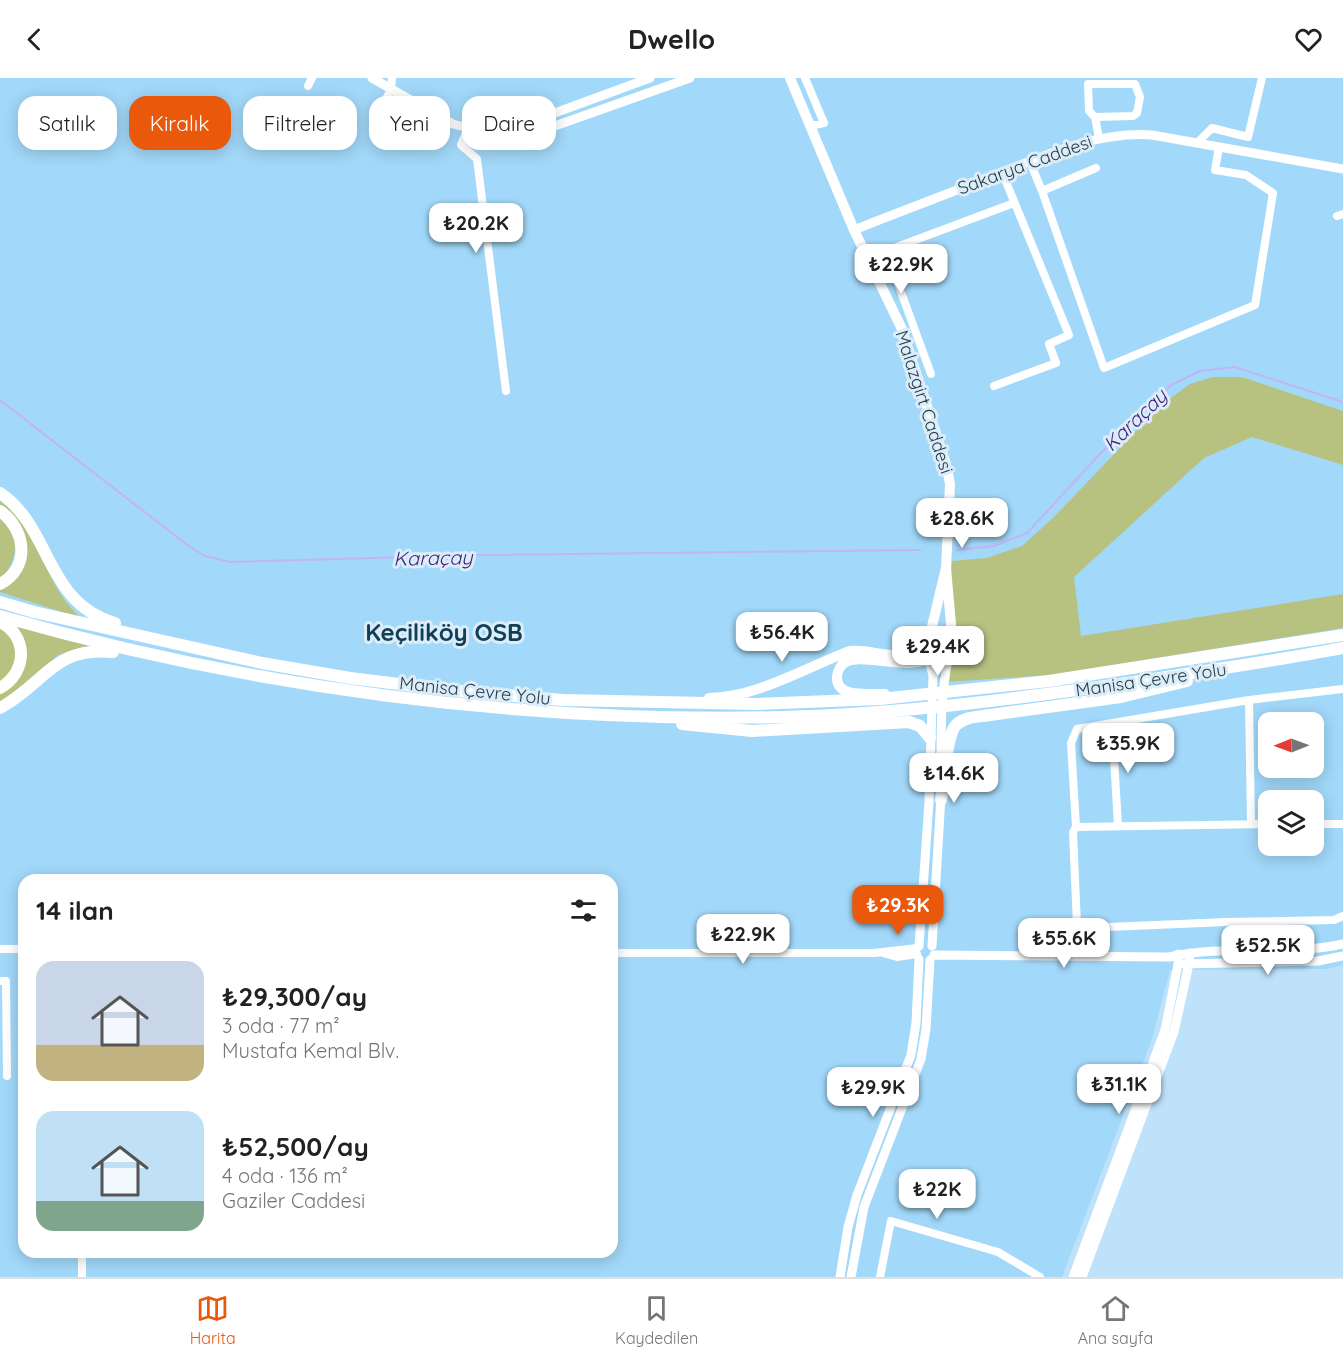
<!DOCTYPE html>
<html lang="tr">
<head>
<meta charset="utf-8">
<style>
	body { margin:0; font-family:Quicksand,sans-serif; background:#f6f6f6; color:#222; height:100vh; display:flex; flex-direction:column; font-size:22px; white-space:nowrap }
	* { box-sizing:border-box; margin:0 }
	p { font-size:20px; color:#767676 }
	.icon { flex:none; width:33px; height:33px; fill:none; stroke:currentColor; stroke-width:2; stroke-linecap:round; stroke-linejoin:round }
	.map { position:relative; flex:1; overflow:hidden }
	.side { position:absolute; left:18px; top:796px; width:600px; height:384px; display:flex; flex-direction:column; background:#fff; border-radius:18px; box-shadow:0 3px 15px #0003 }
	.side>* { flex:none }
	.top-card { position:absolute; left:18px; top:18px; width:600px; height:54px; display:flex; gap:12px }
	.needle { width:39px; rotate:269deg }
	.buttons { position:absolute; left:1258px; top:634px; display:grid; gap:12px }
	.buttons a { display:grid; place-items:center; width:66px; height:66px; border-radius:12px; background:#fff; box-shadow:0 3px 15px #0003; font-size:30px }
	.price { position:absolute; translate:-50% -51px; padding:0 14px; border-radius:12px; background:#fff; color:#222; font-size:20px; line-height:39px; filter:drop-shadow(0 2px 3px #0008) }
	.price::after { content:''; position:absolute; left:50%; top:36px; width:18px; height:14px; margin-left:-9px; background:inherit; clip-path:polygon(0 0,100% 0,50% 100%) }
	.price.selected { background:#ea580c; color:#fff }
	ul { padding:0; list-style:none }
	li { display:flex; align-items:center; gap:18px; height:150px; padding:0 18px }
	li span { display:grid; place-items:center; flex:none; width:168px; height:120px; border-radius:18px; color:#555 }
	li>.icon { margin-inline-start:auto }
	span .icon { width:72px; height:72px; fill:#fffc; stroke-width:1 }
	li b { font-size:26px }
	h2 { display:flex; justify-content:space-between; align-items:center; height:72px; padding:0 18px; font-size:26px }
	.pill { padding:0 21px; border-radius:18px; background:#fff; box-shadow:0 3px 15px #0003; font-size:21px; line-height:54px }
	.pill.selected { background:#ea580c; color:#fff }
	header { display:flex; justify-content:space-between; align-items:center; height:78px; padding:0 18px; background:#fff; font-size:27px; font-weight:700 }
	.tab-bar { display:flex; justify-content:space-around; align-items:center; height:84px; border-top:2px solid #e0e0e0; background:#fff; font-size:16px; color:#767676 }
	.tab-bar a { display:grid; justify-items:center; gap:3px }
	.tab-bar .selected { color:#ea580c }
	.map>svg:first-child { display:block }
</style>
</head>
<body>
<header><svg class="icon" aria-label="back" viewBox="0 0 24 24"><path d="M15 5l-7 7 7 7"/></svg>Dwello<svg class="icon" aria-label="heart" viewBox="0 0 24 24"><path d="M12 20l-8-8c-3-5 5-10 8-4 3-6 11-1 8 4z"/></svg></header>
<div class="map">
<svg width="1343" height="1199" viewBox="0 0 1343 1199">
	<rect width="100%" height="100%" fill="#bee2fa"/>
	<path fill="#a2d8f9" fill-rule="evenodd" d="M0,0h1343v887l-17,4 -156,1 -18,69 -90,238h-1062zM1269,645h45v45h-45zM1269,723h45v45h-45zM24,802h588v372h-588z"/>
	<path fill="#b7c280" d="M1213,299h29l101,34v54l-91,-28 -48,21 -130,119 7,59 262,-42v34l-293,47 -104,7 9,-26 1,-17 -7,-39 3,-39 35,-3 35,-12 32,-29 107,-112 29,-21z
		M0,423c6,5 13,9 17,15 27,32 31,73 64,102l-81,-26v-2l11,-7 15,-24 -26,-51z
		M0,440c22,18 18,42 0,62z
		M17,548l72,20 -31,9 -58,49v-11c24,-23 36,-33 17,-67z
		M0,549l16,13v26l-16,18z"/>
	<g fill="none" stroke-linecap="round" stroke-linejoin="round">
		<path stroke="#c4b3f5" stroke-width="2" d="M0,322l186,144 19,12 25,6 254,-7 436,-5
			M956,472l38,-4 33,-13 71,-77 73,-71 29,-14 35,-4 108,35"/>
		<path stroke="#fff" stroke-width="8" d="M805,0l19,45 -14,3
			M308,8l4,-8
			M1095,39l38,-1 4,-3 3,-16 -5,-13h-47l1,27 6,6 4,21
			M377,47l9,-9 13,-23
			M376,48l4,-15 11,-22 1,-11
			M468,50l-7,17 16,14 29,232
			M1197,65l15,-15 36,9 14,-59
			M1030,84l12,29 62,177 151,-63 18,-112 -27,-18 -31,-5 4,-23
			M1042,113l54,-23
			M1337,138l6,-2
			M931,296l-45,-123 128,-48
			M994,308l62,-23 -7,-19 20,-9 -67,-163
			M1112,645l6,103
			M1251,746l-2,-124 94,-11
			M1269,746l-193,3 -3,5 4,93 7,3 142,-6 108,-2 9,-4
			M1314,746h29
			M1076,749l-5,-84 6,-14 172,-29
			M0,871h24
			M612,875h262l43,-5
			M883,875l14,4 20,-3
			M0,903h6l1,95
			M82,1199v-25
			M880,1199l11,-56 107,31 42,25"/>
		<path stroke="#fff" stroke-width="9" d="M372,0l81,46 49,12 19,-2 31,-7 138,-49
			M487,53l65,-17 98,-36
			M854,152c45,-18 91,-35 136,-53 52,-20 105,-46 162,-42l191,34
			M941,686c0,-35 0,-70 7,-105
			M919,868l10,-144 4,-127 -5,-16
			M932,868l9,-150
			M934,877l235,2c57,-13 117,0 174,-13
			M1183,886l135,-3 25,-5
			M840,1199l8,-50 9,-32 54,-140 5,-32 3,-64
			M851,1199l13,-70 57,-148 5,-30 4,-69
			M1073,1199l92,-247 13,-66v-10
			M1082,1199l92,-245 15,-68 1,-11"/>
		<path stroke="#fff" stroke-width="10" d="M790,0l64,152 47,97 45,137 4,20 -4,84 7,79 -5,12 -12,4 -8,-4 -3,-13 4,-7 17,-71
			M885,616c-14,-1 -48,5 -48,-16 0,-4 2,-10 5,-13 12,-15 63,6 86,-6
			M709,620c49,-1 95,-30 141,-47 26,-2 52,14 75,-5"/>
		<path stroke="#fff" stroke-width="12" d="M0,415c52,35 45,110 115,130
			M0,433c26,18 31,57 0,73
			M0,524l34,10 228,51 88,15 106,13 107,9 193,4 124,-5 169,-18 294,-46
			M0,538c252,72 519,107 782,101 121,-3 240,-19 359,-36 68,-11 135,-20 202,-33
			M0,544c29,14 27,51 0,66
			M0,630c45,-24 53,-62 113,-56
			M682,646l70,7 157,-9 11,4 10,12
			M941,722c3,-17 5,-65 15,-75 7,-7 18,-8 27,-9l138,-19 66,-16"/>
	</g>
	<g text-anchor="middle" stroke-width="6" stroke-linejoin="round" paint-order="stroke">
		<g font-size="18" fill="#283b46" stroke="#dbedf8">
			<text transform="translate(1025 87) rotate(-20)" y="6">Sakarya Caddesi</text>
			<text transform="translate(924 324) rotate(72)" y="6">Malazgirt Caddesi</text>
			<text transform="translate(1151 602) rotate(-8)" y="6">Manisa Çevre Yolu</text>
			<text transform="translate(475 613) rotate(6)" y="6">Manisa Çevre Yolu</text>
		</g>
		<g font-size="20" font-style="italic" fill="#451f7d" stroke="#dbedf8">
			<text transform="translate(1135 342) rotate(-44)" y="7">Karaçay</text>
			<text transform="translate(433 480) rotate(-1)" y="7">Karaçay</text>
		</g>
		<g font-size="24" font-weight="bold" fill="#133f56" stroke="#dbedf8">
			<text x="444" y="563">Keçiliköy OSB</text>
		</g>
	</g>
</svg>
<div class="buttons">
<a><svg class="needle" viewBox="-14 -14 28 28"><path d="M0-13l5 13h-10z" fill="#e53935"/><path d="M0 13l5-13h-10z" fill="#767676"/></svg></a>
<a><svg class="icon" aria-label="layers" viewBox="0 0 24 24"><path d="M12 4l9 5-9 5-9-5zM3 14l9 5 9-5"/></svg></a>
</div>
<b class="price" style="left:476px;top:176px">₺20.2K</b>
<b class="price" style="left:901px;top:217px">₺22.9K</b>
<b class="price" style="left:962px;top:471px">₺28.6K</b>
<b class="price" style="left:782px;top:585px">₺56.4K</b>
<b class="price" style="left:938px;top:599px">₺29.4K</b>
<b class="price" style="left:1128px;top:696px">₺35.9K</b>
<b class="price" style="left:954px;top:726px">₺14.6K</b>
<b class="price selected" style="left:898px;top:858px">₺29.3K</b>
<b class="price" style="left:743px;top:887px">₺22.9K</b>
<b class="price" style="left:1064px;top:891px">₺55.6K</b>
<b class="price" style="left:1268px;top:898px">₺52.5K</b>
<b class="price" style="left:1119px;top:1037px">₺31.1K</b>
<b class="price" style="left:873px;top:1040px">₺29.9K</b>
<b class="price" style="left:937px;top:1142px">₺22K</b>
<div class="top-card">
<a class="pill">Satılık</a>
<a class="pill selected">Kiralık</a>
<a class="pill">Filtreler</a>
<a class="pill">Yeni</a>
<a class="pill">Daire</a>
</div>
<section class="side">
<h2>14 ilan<svg class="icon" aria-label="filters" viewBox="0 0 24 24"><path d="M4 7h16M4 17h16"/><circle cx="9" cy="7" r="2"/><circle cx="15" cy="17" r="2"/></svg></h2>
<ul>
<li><span style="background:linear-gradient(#c9d6e8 70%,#c2b280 0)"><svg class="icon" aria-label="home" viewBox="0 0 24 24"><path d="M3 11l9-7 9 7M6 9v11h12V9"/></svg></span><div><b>₺29,300/ay</b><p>3 oda · 77 m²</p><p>Mustafa Kemal Blv.</p></div></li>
<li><span style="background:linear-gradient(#bfe0f5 75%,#7fa58c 0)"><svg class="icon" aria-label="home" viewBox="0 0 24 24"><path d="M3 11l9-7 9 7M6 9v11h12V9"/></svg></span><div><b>₺52,500/ay</b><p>4 oda · 136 m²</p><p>Gaziler Caddesi</p></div></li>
</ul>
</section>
</div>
<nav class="tab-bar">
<a class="selected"><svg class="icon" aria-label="map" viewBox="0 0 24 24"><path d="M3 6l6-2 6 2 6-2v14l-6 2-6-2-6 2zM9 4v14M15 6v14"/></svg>Harita</a>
<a><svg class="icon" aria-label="saved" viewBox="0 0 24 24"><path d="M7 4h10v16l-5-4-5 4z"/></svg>Kaydedilen</a>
<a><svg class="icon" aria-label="home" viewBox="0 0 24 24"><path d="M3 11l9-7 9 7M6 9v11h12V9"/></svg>Ana sayfa</a>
</nav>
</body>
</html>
